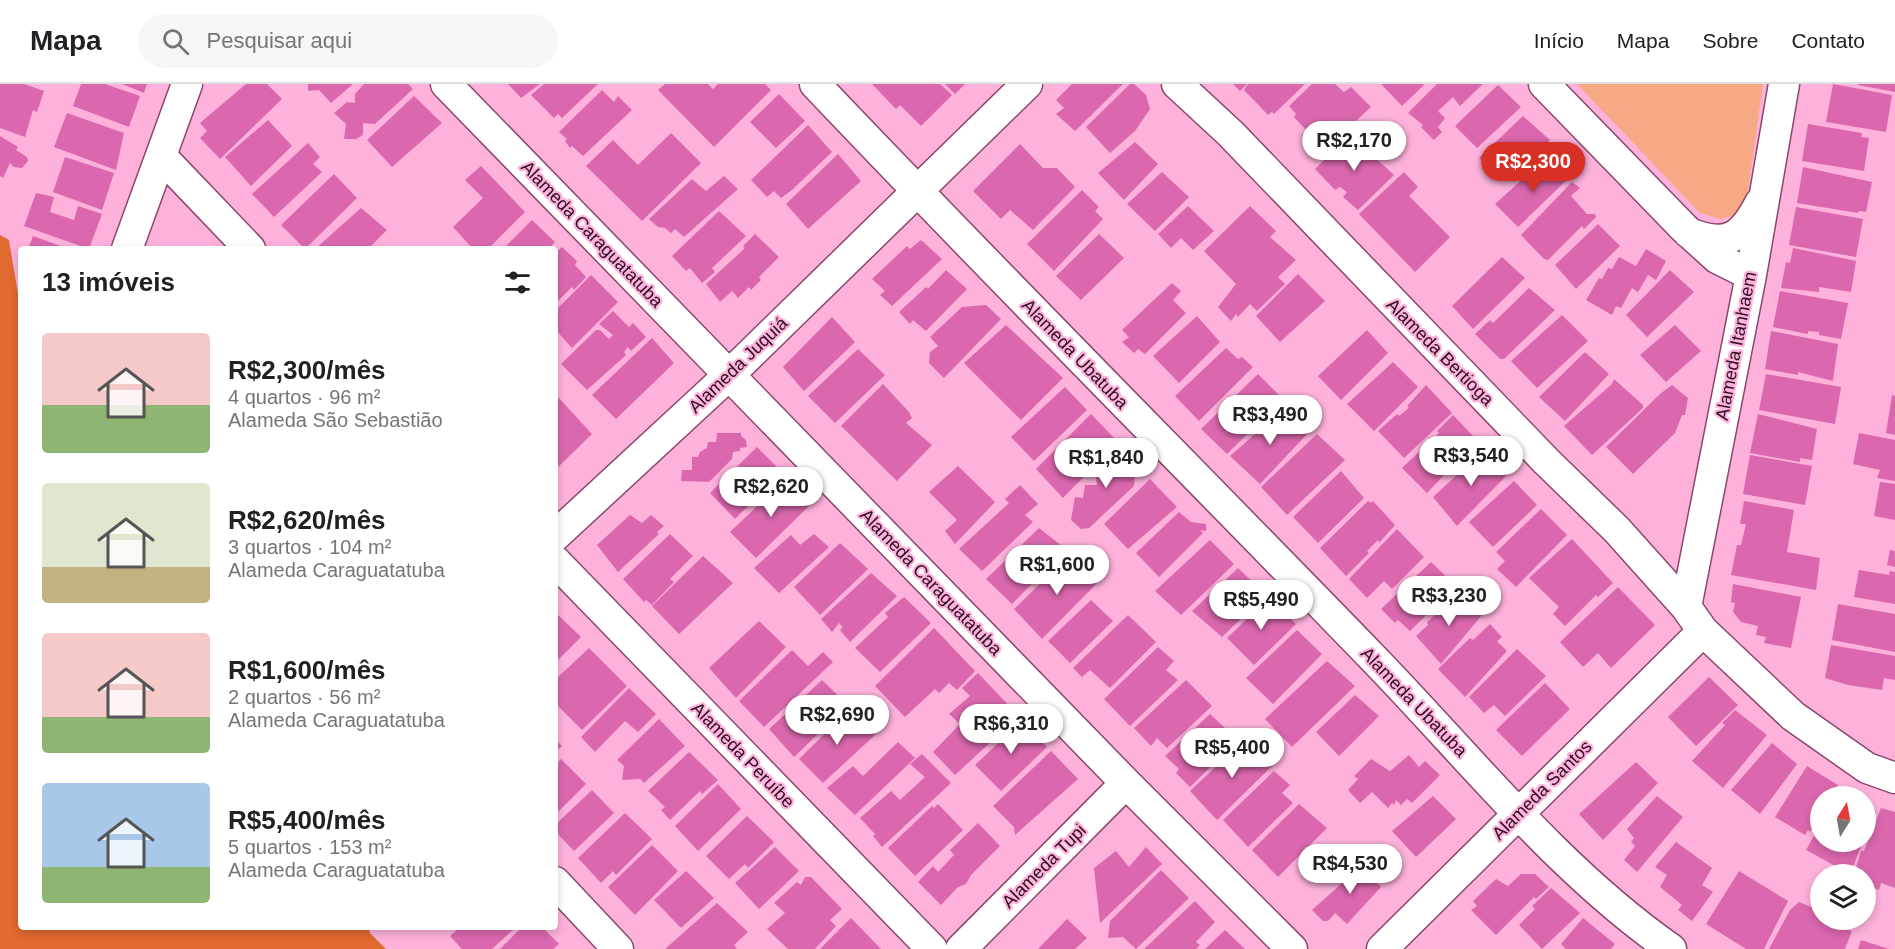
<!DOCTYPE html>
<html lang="pt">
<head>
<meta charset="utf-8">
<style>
	body { margin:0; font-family:Helvetica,sans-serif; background:#f6f6f6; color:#202124; height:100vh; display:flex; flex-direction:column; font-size:22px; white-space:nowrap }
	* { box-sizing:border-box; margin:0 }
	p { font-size:20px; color:#757577 }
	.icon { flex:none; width:33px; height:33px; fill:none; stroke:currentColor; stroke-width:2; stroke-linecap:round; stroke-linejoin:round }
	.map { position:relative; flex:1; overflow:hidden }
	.panel { position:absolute; left:18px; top:162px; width:540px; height:684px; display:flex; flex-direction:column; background:#fff; border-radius:6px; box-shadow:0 3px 9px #0003 }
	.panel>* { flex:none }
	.needle { width:39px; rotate:11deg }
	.fabs { position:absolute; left:1810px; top:702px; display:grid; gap:12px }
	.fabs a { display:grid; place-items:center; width:66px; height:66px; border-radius:50%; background:#fff; box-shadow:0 3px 9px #0003; font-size:30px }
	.price { position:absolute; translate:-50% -51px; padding:0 14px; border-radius:21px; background:#fff; color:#222; font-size:20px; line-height:39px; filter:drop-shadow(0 2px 3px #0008) }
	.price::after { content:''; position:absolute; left:50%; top:36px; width:18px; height:14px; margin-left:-9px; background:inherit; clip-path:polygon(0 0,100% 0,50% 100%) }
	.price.active { background:#d93025; color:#fff }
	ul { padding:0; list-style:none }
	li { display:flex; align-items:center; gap:18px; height:150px; padding:0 24px }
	li span { display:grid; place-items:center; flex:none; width:168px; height:120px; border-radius:6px; color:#555 }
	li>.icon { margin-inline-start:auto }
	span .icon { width:72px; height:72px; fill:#fffc; stroke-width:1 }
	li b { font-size:26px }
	h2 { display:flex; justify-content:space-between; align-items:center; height:72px; padding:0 24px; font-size:26px }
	header { display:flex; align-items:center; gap:36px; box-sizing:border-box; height:84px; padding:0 30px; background:#fff; border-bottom:2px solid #e0e0e0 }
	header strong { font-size:28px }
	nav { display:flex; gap:33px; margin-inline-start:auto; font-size:21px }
	.search { width:420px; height:54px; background:#f6f6f6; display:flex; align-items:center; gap:15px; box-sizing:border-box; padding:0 21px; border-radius:33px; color:#757577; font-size:22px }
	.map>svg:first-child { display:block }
</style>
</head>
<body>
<header>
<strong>Mapa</strong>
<div class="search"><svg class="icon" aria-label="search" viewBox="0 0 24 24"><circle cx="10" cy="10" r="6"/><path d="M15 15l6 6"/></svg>Pesquisar aqui</div>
<nav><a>Início</a><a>Mapa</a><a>Sobre</a><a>Contato</a></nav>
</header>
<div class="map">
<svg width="1895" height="865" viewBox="0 0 1895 865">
	<rect width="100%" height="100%" fill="#fdb1db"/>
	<path fill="#f7a985" d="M1577,0h186l-16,114 -7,16 -19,5 -21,-6z"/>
	<path fill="#e16b2e" d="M0,151l9,5 12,72v615h348l1,6 16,16h-386z"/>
	<path fill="#db68ae" d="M0,0h24l20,7 -7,21 -4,-2 -8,27 -25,-9z
		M81,0h24l35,12 -11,31 -56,-21z
		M122,0h25l-3,9z
		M246,0h21l15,15 -62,60 -20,-21 7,-7 -7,-8z
		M308,0h45l-22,19 -12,-13 -11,1z
		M364,0h44l5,5 -38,35 -12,-1v12l-7,4h-12l2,-15 -12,-11 13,-11 8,1v-9z
		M508,0h32l-19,14z
		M544,0h54l-36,34 -4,-4 -4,4 -23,-23z
		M665,0h43l5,5 5,-5h47l6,6 -57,57 -56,-57z
		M872,0h68l12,11 -31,31 -21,-21 -4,4z
		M945,0h20l-10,10z
		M1072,0h51l-48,47 -19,-17 8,-6 -8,-8z
		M1130,0h4l12,11 4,14 -15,22 -25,22 -24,-26z
		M1233,0h14l-7,7z
		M1248,0h57l-31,30 -2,-2 -4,3 -24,-25z
		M1312,0h23l9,8 7,-5 20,20 -32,30 -5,-3 -17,18 -16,-16 6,-5 -13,-14 2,-3 -7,-8z
		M1381,0h44l-23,22z
		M1437,0h46l-23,22 -7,-9 -15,14 7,7 -7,9 4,5 -8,8 -13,-13 2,-2 -15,-12z
		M1833,0l59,11 -6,37 -60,-10z
		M1858,0h37v8l-37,-7z
		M1498,1l23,22 -44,41 -22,-22z
		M602,6l12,12 4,-6 14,14 -49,46 -11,-10 -2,2 -5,-7 2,-2 -8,-7z
		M779,10l26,27 -29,27 -26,-26z
		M414,12l28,27 -50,44 -25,-27z
		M67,29l57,20 -8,37 -62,-23z
		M1523,32l27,24 -41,40 -15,-21 -7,6 -8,-7z
		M268,36l24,26 -41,40 -26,-29z
		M1808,40l54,9 -1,4 8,1 -5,33 -62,-10z
		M808,41l24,27 -40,38 -11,8 -7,-7 -7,6 -16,-17z
		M671,49l30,30 -59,58 -56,-55 27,-26 25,25z
		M1350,51l44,40 -36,35 -15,-13 4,-5 -7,-5 -5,3 -20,-21z
		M0,52l18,11 -2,3 11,7 1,4 -6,7 -8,-1 -4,-4 -7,15 -3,-2z
		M1135,58l23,22 -34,36 -26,-27z
		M308,59l12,14 -7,7 9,8 -48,45 -22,-23z
		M1020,60l23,24h14l18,19 -42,43 -23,-20 -9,9 -28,-28z
		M838,70l23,27 -53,48 -22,-25z
		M65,73l49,16 -12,37 -49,-18z
		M1565,75l11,12 -58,56 -23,-23 40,-36 11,10z
		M481,82l44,46 -37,37h-15l-20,-22 30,-29 -18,-18z
		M1803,83l69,15 -6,30 -7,-1 -1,2 -61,-10z
		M1162,88l27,25 -34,34 -28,-27z
		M1404,88l14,15 -9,9 41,41 -35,35 -56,-58z
		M334,90l23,24 -52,51 -24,-24z
		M724,92l14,13 -54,48 -9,-8 -4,4 -6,-5 -7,-1 -9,-8 43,-40 14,12z
		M1572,98l8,6 -9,8 16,18h8l1,3 -12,12 -2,-3 -34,34 -4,-1 -23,-24z
		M1082,106l17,17 -4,4 8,8 -49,52 -27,-27z
		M36,109l18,4 -4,15 24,8 4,-14 24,8 -13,35 -65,-23z
		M1188,122l26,25 -21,19 -12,-12 -10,10 -13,-14z
		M1250,122l26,25 -6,6 26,23 -18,17 7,7 -28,27 -7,-7 -12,13 -2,-3 -5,7 -13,-14 18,-23 -32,-33z
		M1796,123l67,12 -7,38 -67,-12z
		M361,124l26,22 -19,19h-53z
		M719,127l27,25 -34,32 3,4 -13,11 -12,-15 -4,3 -14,-15z
		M532,136l23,22 -7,7h-45z
		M1598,140l22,22 -44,43 -21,-24z
		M755,150l24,23 -20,20 2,3 -10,10 -2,-3 -11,11 -6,-7 -12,11 -14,-18 39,-36 -2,-2z
		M1099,150l25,24 -43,42 -25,-24z
		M33,152l36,13h-41z
		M921,156l21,19 -50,47 -12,-11 5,-4 -13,-12 35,-33 3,3z
		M562,163l15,14 -2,4 11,12 -12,13 -2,-3 -17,17v-51z
		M1793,164l63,13 -5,31 -32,-5v5l-38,-4 5,-26 4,1z
		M1646,165l20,12 -10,19 -8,-5 -10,17 -6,-4 -11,20 -5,-2 -4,9 -26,-15 13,-22 3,1 6,-11 4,1 7,-12 17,9z
		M1502,173l23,21 -52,51 -21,-23z
		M946,186l21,19 -41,42 -13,-11 -3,4 -11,-12 27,-25 2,2z
		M1670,186l24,22 -47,45 -21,-22z
		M1298,190l27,27 -45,41 -24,-26z
		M591,191l27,27 -46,46 -17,-19v-18z
		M1172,199l9,8 -8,9 13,13 -41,41 -7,-5 -4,4 -12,-11 7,-5 -7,-7z
		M1529,204l26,22 -51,49h-4l-25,-25 15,-14 3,3z
		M1780,207l68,12 -7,36 -22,-4v-3l-11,-1v3l-35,-7z
		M986,221l15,14 -57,59 -15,-15 1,-11 8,-6 -8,-9 32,-30z
		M613,227l16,16 4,-4 13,14 -15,14 -3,-4 -4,5 2,3 -39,35 -26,-26 35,-34h4l9,9 4,-4 -14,-11z
		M1562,231l26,26 -51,47 -26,-27z
		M1197,232l23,26 -41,41 -26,-27z
		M832,233l23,25 -51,49 -21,-24z
		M1006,241l57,53 -42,42 -57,-57z
		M1675,241l26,26 -35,31 -26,-27z
		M1367,246l21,23 -47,47 -23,-24z
		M1771,247l67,13 -5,37 -35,-9v3l-33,-6z
		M652,254l22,25 -58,56 -24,-24z
		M1226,264l12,11 4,-2 11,10 -54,54 -24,-25z
		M858,265l27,26 -50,48 -27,-27z
		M1585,268l24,22 -44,47 -26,-24z
		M1393,278l25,25 -44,44 -27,-27z
		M1258,290l25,25 -56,55 -26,-25z
		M1766,290l75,13 -6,37 -76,-14z
		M1614,295l29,26v3l-51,47 -28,-29 48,-42z
		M883,300l26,28 3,6 -6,5 26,22 -35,36 -56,-55z
		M1426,301l26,28 -48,45 -26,-27 19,-17 2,2 10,-8 -2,-2z
		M1672,301l16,13 -3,17h-3l-7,18 -42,41 -27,-27 54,-53z
		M1065,303l22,23 -53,51 -23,-24z
		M1892,311l3,1v39l-9,-2z
		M557,312l35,38 -37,36v-72z
		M1278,326l12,12 4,-5 15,15 -49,52 -30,-28 41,-36z
		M1091,330l27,28 -55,56 -27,-29z
		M1758,330l59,15 -5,31 -12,-2v4l-50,-9z
		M1453,331l25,26 -21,27 -6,5 -2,-3 -22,23 -25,-25 37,-35 -2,-2z
		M717,349h24v3l5,4 1,7 -7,1v3l-7,1 -1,7 -23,23 -28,-1 1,-11h10v-13h6l2,-5 7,-4 1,-6h8z
		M1859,349l36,7v41l-18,-3 3,-8 -27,-6z
		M1317,350l28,26 -58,55 -26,-28z
		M1122,361l14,15 -2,26 -45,42 -8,1 -10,-9 4,-23 8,1 2,-13h12l-1,-7 6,-6 3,2 1,-11 5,-2 -4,-2z
		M757,363l25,25 -47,47 -25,-26z
		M1485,365l25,23 -53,54 -24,-29z
		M1750,371l62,11 -7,39 -62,-11z
		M958,382l37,36 -40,42 -10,-13 12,-11 -28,-28z
		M1341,387l23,27 -46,45 -25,-26z
		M787,394l26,24 -57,56 -26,-26z
		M1150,395l27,28 -49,42 -24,-25z
		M1514,397l23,24 -44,42 -24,-25z
		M1880,398l15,2v36l-21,-4z
		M1020,401l18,19 -13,11 8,7 -51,49 -23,-22 50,-46 -4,-4z
		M1368,417l3,2 2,-2 22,24 -16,18 -1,-3 -11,11 2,2 -23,23 -26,-28z
		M1744,417l50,9 -7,42 33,6 -4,32 -85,-15 6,-30h4l5,-21h-6z
		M1541,425l26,26 -51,52 -19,-18 8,-8 -9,-9z
		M1179,428l12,10 15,2v7l-6,-1 3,3 -44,44 -23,-24z
		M630,431l12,8 9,-8 13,11 -7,6 2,2 -41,38 -21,-27z
		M1039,444l27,21 -54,55 -26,-25z
		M1397,445l27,28 -32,32 -8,-8 -17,17 -18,-19z
		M670,450l23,22 -23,23 4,3 -22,23 -6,-5 -2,2 -21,-23z
		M814,450l15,13 -50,46 -25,-25 37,-33 9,10z
		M1572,455l41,44 -15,14 -2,-2 -31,31 -12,-12 6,-7 -30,-29z
		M1210,456l24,24 -53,51 -26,-24z
		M840,459l28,26 -48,46 -26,-28z
		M1890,466l5,1v16l-8,-2z
		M1071,470l29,26 -58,59 -28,-30z
		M703,472l30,27 -54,51 -27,-28z
		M1431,478l25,24 -46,45 -12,-11 -3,3 -14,-14z
		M1238,484l28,27 -44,42 -30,-26z
		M1859,486l30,5 1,-4 5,1v32l-41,-7z
		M871,489l26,23 -47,46 -10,-12 3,-3 -4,-4 -7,9 -11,-13z
		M1733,500l68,13 -10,51 -27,-5 2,-6 -10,-2 2,-9 -17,-4 -8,-10 2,-9 -4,-1z
		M1618,503l37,38 -44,43 -13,-15 -15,14 -23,-25z
		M1460,508l22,23 -41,49 -25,-28 12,-11 -1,-3z
		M904,513l27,26 -51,49 -25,-24 33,-31 -3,-4z
		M1269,514l27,26 -42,41 -27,-27z
		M1091,516l22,21 -43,42 -22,-22z
		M1838,520l57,10v38l-63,-12z
		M555,528l26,25 -26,26z
		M1128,531l28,27 -46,46 -20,-18 -8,7 -9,-9z
		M759,537l27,26 -50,51 -27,-30z
		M1490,540l12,13 -5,4 10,10 -42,46 -27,-28 32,-31 3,2z
		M934,544l41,43 -18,19 -8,-7 -10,10 -4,-4 -30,28 -30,-31z
		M1297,546l25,24 -49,50 -27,-26z
		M1831,561l64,11v24l-11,-2 -2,12 -34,-5 -23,-7z
		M1158,563l16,14 -8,9 12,10 -48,46 -26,-27z
		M589,564l38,38 -45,44 -27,-27v-23z
		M1517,565l29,27 -41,40 -11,-11 -10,8 -15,-16z
		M792,566l16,16 15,-14 10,10 -69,65 -25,-26z
		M1327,577l28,25 -63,61 -27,-28z
		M978,589l41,43 -64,59 -22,-23 27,-28 -11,-10 21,-18 -8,-8z
		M1709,593l29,28 -42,41 -28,-29z
		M822,596l26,25 -54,52 -25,-28z
		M1186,596l26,26 -45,42 -10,-10 -6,8 -17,-18z
		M1545,599l25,26 -48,47 -26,-26z
		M629,604l27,26 -18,18 -13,-11 -30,31 -14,-15z
		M1355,611l24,21 -40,40 -23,-24z
		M850,625l25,26 -52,48 -24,-24z
		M1735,626l32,25 -44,53 -31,-27 33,-36 -3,-2z
		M1210,630l28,26 -48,47 -14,-14 3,-4 -14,-13z
		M659,635l26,27 -41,37 -4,-4 -18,1 2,-14 -7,-6z
		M1021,635l26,28 -46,44 -26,-26 34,-32 -3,-2z
		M555,655l7,7 -7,6z
		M1255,656l21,22 -59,58 -27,-29 34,-32 5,4z
		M898,658l17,16 -60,57 -28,-27 26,-22 10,10z
		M1772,659l25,21 -37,50 -29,-24z
		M1051,667l27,28 -63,56 -1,-8 -21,-21z
		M689,668l29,28 -16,14 -2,-3 -30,29 -9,-10 4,-3 -17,-16z
		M922,670l29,29 -69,64 -9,-11 2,-2 -15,-16 31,-27 9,9 25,-23 -15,-13z
		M1409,671l10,12 6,-6 15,14 -28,28 -5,-4 -6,6 -5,-5 -2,5 -2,-2 -4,5 -16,-16 -12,11 -12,-13 10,-11 -4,-3 17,-17 19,12z
		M561,675l25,25 -31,31v-50z
		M1636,678l22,21 -55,57 -24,-26z
		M1807,682l31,19 -7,11h-10v18l-11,18 -2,-2 -3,5 -30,-18z
		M1274,687l16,14 -8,8 11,10 -45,44 -25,-27z
		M718,700l23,25 -43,42 -23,-25z
		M592,706l22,23 -40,38 -19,-20v-6z
		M1838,708l8,1 7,3h-17z
		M1433,712l23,23 -40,38 -24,-26z
		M1657,712l26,21 -46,55 -13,-12 11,-14 -4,-4 3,-4 -7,-9z
		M938,720l25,26 -48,46 -27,-28 44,-42 2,2z
		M1299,720l28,24 -49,49 -26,-27z
		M1866,720l10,7 -10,24z
		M1881,724l14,4v76l-14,-5 -2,7 -13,-6v-10h-12l7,-23h3z
		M625,729l27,26 -36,36 -3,-4 -12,12 -23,-25z
		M747,732l27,26 -26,26 -3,-4 -16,15 -23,-23z
		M978,739l22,23 -29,29 -5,9 -8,3 -17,18 -23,-23 15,-16 5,6 16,-17 -4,-5z
		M1821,739v19h42l-13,32 -44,-24z
		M1676,758l36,26 -10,17 11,7 -21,29 -14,-11 4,-5 -22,-18 7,-12 -12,-8z
		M652,761l26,26 -43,44 -27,-28z
		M775,763l24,24 -40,38 -24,-26z
		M1146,763l16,17 -62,59 -6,-55 22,-17 13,16z
		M1369,775l10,12 -5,3v6l7,7 -34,37 -12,-11 -7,8h-5l-11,-11z
		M1161,786l28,28 -53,51 -13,-12 -15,1 2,-17z
		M686,787l28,27 -33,30 -27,-28z
		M1739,787l49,30 -24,48h-18l-40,-25z
		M1521,790h14l14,13 -13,12 -2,-2 -38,38 -25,-25 6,-4 -4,-5 23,-22 12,7z
		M805,793h6l31,32 -12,11 6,6 -21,23h-27l-21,-20 18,-16 -11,-10 23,-21 4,3z
		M1551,804l29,25 -38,36 -23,-24 16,-16 -3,-3z
		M1195,817l20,21 -19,20 4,3 -4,4h-52z
		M1799,818l22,9v9h28l-4,9 7,2 -7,18h-76l21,-39z
		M717,819l31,29 -14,13 3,4h-72z
		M851,834l30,31h-61z
		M1583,834l32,26 -4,5h-45l-5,-5z
		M1067,835l20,19 -12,11h-37z
		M460,843h56l-24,22h-30l-12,-13z
		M522,843h20l17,17 -6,5h-53z
		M1225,846l20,19h-40z
		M1861,856l28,9h-31z"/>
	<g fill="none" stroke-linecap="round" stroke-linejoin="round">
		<g stroke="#89476e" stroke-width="33">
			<path id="minor" d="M446,0l680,699 166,166
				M815,0c184,194 373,383 559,575 95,98 184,211 297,290
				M1177,0l54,50 315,327 71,69 69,77 17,24 90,85 74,52 28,10
				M1544,0l140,144 33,30 34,17
				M161,72l89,93
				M1689,149c38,15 53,5 71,-30
				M127,165l60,-165
				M555,452l174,-161 298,-291
				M555,477l377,388
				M1686,523l65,-332 33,-191
				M555,798l63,67
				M961,865l165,-166
				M1382,865l321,-318"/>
		</g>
		<use href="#minor" stroke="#fff" stroke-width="30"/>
	</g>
	<g text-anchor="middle" stroke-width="4.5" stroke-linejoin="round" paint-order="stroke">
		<g font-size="18" fill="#2b0f20" stroke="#fdb1db">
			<text transform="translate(592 150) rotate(46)" y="6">Alameda Caraguatatuba</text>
			<text transform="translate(1736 262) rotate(-79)" y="6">Alameda Itanhaem</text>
			<text transform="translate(1440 268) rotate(45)" y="6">Alameda Bertioga</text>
			<text transform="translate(1075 270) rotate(46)" y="6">Alameda Ubatuba</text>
			<text transform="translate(738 281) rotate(-44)" y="6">Alameda Juquiá</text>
			<text transform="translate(931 498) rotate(46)" y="6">Alameda Caraguatatuba</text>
			<text transform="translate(1414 618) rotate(46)" y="6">Alameda Ubatuba</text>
			<text transform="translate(743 671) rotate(46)" y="6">Alameda Peruíbe</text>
			<text transform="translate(1542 706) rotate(-45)" y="6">Alameda Santos</text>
			<text transform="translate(1044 782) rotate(-45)" y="6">Alameda Tupi</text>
		</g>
	</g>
</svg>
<div class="fabs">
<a><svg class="needle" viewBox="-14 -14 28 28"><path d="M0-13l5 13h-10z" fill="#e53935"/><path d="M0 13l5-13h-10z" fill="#757577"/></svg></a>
<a><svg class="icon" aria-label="layers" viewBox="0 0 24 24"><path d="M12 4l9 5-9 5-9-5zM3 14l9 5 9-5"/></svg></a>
</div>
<b class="price" style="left:1354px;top:88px">R$2,170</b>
<b class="price active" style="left:1533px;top:109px">R$2,300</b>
<b class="price" style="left:1270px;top:362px">R$3,490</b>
<b class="price" style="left:1471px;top:403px">R$3,540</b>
<b class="price" style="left:1106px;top:405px">R$1,840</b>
<b class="price" style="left:771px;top:434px">R$2,620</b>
<b class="price" style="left:1057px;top:512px">R$1,600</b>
<b class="price" style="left:1449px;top:543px">R$3,230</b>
<b class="price" style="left:1261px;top:547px">R$5,490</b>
<b class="price" style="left:837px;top:662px">R$2,690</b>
<b class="price" style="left:1011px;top:671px">R$6,310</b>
<b class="price" style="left:1232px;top:695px">R$5,400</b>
<b class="price" style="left:1350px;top:811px">R$4,530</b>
<section class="panel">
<h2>13 imóveis<svg class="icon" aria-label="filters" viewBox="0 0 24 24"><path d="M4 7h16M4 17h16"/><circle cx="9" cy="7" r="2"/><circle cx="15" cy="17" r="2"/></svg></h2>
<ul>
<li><span style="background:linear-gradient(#f6c9c9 60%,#8fb573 0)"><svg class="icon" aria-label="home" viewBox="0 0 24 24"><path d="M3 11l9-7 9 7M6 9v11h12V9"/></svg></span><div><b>R$2,300/mês</b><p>4 quartos · 96 m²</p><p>Alameda São Sebastião</p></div></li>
<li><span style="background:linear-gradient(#dfe7d0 70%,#c2b280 0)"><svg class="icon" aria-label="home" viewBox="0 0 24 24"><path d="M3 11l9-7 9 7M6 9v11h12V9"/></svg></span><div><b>R$2,620/mês</b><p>3 quartos · 104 m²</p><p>Alameda Caraguatatuba</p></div></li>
<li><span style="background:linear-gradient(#f6c9c9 70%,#8fb573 0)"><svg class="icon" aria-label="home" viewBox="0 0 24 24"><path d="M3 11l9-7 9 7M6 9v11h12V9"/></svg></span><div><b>R$1,600/mês</b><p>2 quartos · 56 m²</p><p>Alameda Caraguatatuba</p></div></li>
<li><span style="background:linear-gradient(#a9c7e8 70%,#8fb573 0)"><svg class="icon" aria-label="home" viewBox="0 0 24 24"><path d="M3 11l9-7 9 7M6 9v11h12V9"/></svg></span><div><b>R$5,400/mês</b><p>5 quartos · 153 m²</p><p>Alameda Caraguatatuba</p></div></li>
</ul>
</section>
</div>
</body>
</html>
